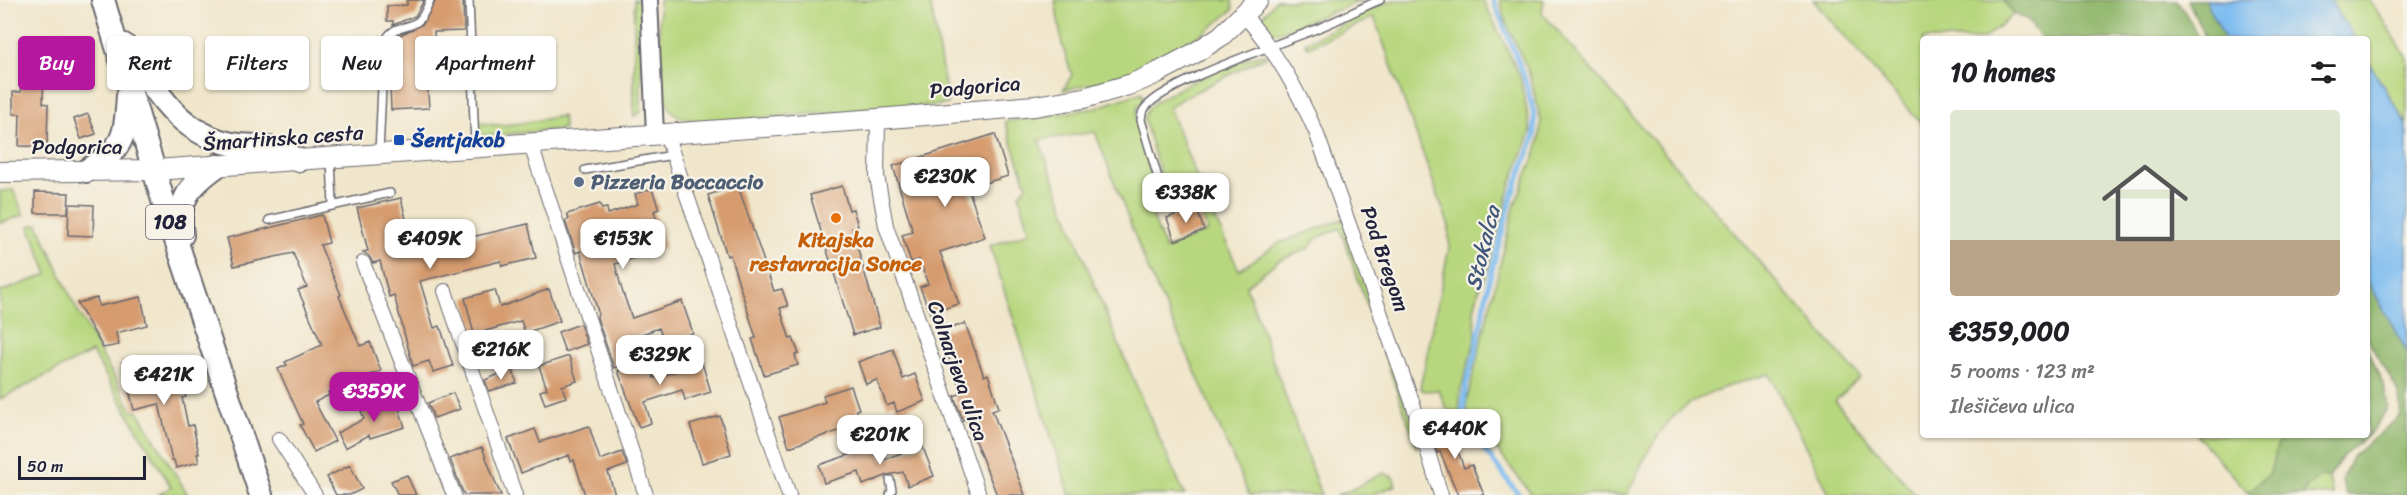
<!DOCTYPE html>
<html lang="en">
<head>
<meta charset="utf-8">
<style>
	body { margin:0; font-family:Sriracha,sans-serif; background:#f2f2f2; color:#202124; height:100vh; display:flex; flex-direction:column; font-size:22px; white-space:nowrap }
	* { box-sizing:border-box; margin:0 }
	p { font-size:20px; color:#757577 }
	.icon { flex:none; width:33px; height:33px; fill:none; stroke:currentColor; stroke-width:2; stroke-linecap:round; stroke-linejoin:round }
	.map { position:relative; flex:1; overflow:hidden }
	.panel { position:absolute; left:1920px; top:36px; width:450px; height:402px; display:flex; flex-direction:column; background:#fff; border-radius:6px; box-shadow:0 2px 4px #0004 }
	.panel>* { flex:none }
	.guide { position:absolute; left:18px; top:36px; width:570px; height:54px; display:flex; gap:12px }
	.scale { position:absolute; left:18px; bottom:15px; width:128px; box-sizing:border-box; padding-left:6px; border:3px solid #22223b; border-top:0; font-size:16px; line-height:21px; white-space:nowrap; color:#22223b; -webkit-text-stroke:4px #f7f3e8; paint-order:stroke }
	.price { position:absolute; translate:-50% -51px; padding:0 14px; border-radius:12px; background:#fff; color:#222; font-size:20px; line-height:39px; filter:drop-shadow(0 2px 3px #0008) }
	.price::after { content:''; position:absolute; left:50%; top:36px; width:18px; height:14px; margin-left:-9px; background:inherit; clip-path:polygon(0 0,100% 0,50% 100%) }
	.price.current { background:#b5179e; color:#fff }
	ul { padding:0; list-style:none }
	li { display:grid; align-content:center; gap:12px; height:318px; padding:0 30px }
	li+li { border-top:2px solid #e0e0e0 }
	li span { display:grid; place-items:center; height:186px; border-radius:6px; color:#555 }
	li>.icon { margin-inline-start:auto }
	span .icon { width:108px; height:108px; fill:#fffc; stroke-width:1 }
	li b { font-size:26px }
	h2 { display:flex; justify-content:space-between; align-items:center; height:72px; padding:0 30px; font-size:26px }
	.chip { padding:0 21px; border-radius:6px; background:#fff; box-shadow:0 2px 4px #0004; font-size:21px; line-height:54px }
	.chip.current { background:#b5179e; color:#fff }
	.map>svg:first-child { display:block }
</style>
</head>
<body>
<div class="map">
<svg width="2407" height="495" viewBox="0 0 2407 495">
	<rect width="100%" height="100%" fill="#f7f3e8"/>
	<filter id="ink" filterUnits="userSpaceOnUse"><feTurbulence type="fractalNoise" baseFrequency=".0167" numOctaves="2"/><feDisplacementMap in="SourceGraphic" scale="12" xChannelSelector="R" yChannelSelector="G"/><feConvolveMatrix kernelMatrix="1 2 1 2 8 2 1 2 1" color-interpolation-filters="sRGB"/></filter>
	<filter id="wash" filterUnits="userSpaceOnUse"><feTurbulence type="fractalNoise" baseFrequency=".008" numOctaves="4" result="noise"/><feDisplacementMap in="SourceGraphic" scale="24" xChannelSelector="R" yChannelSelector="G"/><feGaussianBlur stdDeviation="1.35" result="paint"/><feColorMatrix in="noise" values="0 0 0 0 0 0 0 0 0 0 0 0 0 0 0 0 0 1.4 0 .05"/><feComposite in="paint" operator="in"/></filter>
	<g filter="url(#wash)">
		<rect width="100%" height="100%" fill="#f0e6cb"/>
		<path fill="#b7d77e" stroke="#6c7c5c" stroke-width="1.5" d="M634,0h7v112l-7,4z
			M659,0h271l18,104 -229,17c-15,0 -32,2 -45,-8 -17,-12 -14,-90 -15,-113z
			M1055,0h177l1,10c-50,42 -106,69 -170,80l9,-15 -10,-31z
			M1276,0h87l-83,32 -11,1 -7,-2 -2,-12z
			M1393,0h90l37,76 11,56 -20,52 -24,88 -8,17 -5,22 2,26 -15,52 -2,24 -13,-4 -7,-19 -15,1 -4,-3 29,-140v-22l-75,-209 -66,30 -3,-4 66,-34z
			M1500,0h44l-2,13 318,364 -25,24 81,94h-86l-61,-121c-33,9 -73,19 -97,44 -21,22 -32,51 -45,77h-95l-44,-57 -10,-7 -8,-10 -4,-14 2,-12 47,-191 21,-51 4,-17 1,-15 -12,-48 -25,-55z
			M1813,0h190l11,14 -30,25h-61v87z
			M2330,0h40l37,57v68l-40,-65v-21h-12z
			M1265,54l2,2 -86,43 -12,9 34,85 36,77 40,-27 64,-24 74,217v12l-77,-220 -25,11 -5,9 -32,13 -32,25 75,209h-72l-58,-133 -44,-95 -52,-135 -56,8c44,120 92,239 146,355h-115l-80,-249 40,-14 -11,-38 8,-8 -22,-64 91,-14 46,-16 1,9 -6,7 -1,10 22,84 -8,7 15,40 43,-18 -15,-39 -25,8 -24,-81c1,-3 1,-6 3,-9 10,-15 98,-54 118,-56z
			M562,116l2,13 -79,7 -7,-3v-12c18,10 63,-2 84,-5z
			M13,190l11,25 -24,8v-32z
			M38,224l37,82 58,106 5,-1 50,84h-30l13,-8 -79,-135 -92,47v-107l48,-18 -19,-48z
			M2197,435h83l-10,38 -22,19z
			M1383,473l10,4 3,8 -25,10h-35l13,-4z
			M2320,476l8,2 5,17h-31l4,-7z"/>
		<path fill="#91b86d" stroke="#5a6d54" stroke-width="1.5" d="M2003,0h174l15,24 6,15h-156l-15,-20 -13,-5z
			M2188,0h18l19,39h-19z
			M2367,279l40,73v143h-61l-4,-15 10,-23 47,-40c8,-30 -24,-55 -32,-81 -3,-13 0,-43 0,-57z
			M2367,350l17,36 4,21 -18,27 -27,22 -15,22 -8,-1 -14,11 -4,7h-51l-3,-3 22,-19 10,-38h87z"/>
		<path fill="#7cbbf0" stroke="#4f6e96" stroke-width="1.5" d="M2206,0h124l25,39h-130z
			M2367,60l40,65v227l-40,-73z"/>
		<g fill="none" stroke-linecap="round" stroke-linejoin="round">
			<path stroke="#7cbbf0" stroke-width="5" d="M1493,0l31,76 10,38 1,21 -23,61 -23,85 -14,73 -9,30 -4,34 9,19 16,16 32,42"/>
		</g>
		<g id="blocks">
			<path fill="#d69c6f" d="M407,0h17l-9,16 -22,9v-4h-6v-15l20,-1z
				M436,0h27l1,31 -30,1 2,31h-10l3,45 -38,2 -1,-23h7l-3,-49 29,-14z
				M22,70h22l-1,33 5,1 -1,43 -28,-1 1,-32h-7v-22h8z
				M88,114l8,20 -15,5 -7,-20z
				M995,134l13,42 -40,12 17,49 -45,15 19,52 -29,9 -10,-26 8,-3 -9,-24 -8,2 -9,-27 11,-3 -20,-66z
				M738,186l36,105 8,-2 6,17 -8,2 10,31 3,-1 6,16 -4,1 3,10 -34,10 -12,-36 4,-1 -26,-83 -3,1 -19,-61z
				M842,186l7,24 4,-1 5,17 -6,2 28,99 -27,8 -43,-140z
				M652,189l7,20 -5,2 11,37 -50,16 7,26 10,28 50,-17 11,32 -29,10 -5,-15 -42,15 8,22 -11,3 -17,-50 1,-6 -18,-61 -4,2 -11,-32 4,-2 -2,-5 33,-10 2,5 5,-1 1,6 30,-10 -3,-10z
				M35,192l34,1 -1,20h-33z
				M401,198l12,51 7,-2v2l108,-25 8,34 -34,8 -1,-5 -81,20 14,47 6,-2 13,40 -20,6 -4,-11 -16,5 -19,-71 -5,2 -9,-36 -7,2 -4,-7 -6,-4 5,-1 -11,-43z
				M69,204l25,1 -1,31 -25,-1z
				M1196,207l8,23 -29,11 -8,-23z
				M322,215l7,28 -9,2 21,50 -2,1 21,50 10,-4 11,29 -53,21 1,3 -14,7 20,39 -21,11 -14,-27 3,-1 -25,-55 9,-4 -2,-3 37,-17 -24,-55 9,-3 -14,-34 -59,13 -7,-28z
				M549,289l11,32 -35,12 -4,-12 -47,13 -9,-36 30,-8 5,17z
				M141,297l6,28 -31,8 3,12 -16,3 -26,-45 20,-5 2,8z
				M965,323l19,53 4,-2 11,34 -7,2 33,85h-28l-31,-76 -3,1 -9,-24 8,-3 -23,-60z
				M580,324l7,20 -22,8 -7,-20z
				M893,349l10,30 12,-5 10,27 -28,11 -3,-9 -7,3 -10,-26 -11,4 -8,-22z
				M145,356l5,16 28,-7 8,32 -4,1 6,28 5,-1 6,29h-2l2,8 -23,6 -2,-8h-2l-13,-56 -25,6 -12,-48z
				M569,356l8,25 -15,5 4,11 -21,7 -5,-13 7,-2 -8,-23z
				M649,360l5,18 48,-15 9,29 -26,8 -3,-10 -37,12 6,21 -12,4 -21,-56z
				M512,369l5,14 -28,8 -4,-11z
				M851,386l8,23 -3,1 4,14 -71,23 -10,-30 46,-15 -2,-7z
				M453,393l7,16 -26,9 -6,-15z
				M396,399l9,28 -35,11 -1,-3 -24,13 -8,-15 27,-14 -3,-8z
				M720,416l11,38 -29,9 -12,-38z
				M1446,418l18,50 8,-3 12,30h-26l-18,-43 -3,1 -8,-29z
				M589,426l11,34 22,-8 5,13 -19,7 7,23h-30l-11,-35 -3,1 -2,-6 -48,18 -13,-34 27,-10 5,13z
				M878,445l5,15 39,-15 12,31 -26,10 -5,-14 -15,3 -25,10 -4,-13 -35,11 -5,-18z
				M482,447l14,37 5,11h-37l-14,-36z
				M350,465l12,24 -12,6h-14l-9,-18z
				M407,475l9,20h-18l-7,-14z"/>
		</g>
	</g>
	<g filter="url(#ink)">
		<use href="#blocks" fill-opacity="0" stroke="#6a676d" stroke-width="1.5"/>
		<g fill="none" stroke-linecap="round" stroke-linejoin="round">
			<g stroke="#6a676d" stroke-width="10">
				<path id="service" d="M469,0l6,145
					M379,153l5,-110c10,-20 17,-11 33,-21 7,-5 10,-15 13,-22
					M331,160l2,45
					M585,170l88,-15
					M1166,205l-25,-85c0,-1 1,-8 2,-9 14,-27 146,-70 178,-84 20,-8 39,-19 59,-27
					M269,220l121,-27
					M890,495l2,-5 -2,-10"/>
			</g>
			<g stroke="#6a676d" stroke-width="16">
				<path id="minor" d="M1244,15c33,38 52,72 72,117l98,275 27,88
					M878,119l-1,57 9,50 93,269
					M666,134l123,361
					M530,142l116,353
					M363,263l91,232
					M445,291l70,204
					M279,439l36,56"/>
			</g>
			<g stroke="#6a676d" stroke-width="20">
				<path id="tertiary" d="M649,0l6,134"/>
			</g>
			<g stroke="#6a676d" stroke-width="22">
				<path id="secondary" d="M0,172l155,-2 723,-51 157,-13 49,-8 48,-14 25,-11 38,-20 26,-17 37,-36"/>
			</g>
			<g stroke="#6a676d" stroke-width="26">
				<path id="primary" d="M103,0l63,210 95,285
					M124,45c32,43 51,87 108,99 13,2 28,1 41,5 9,3 17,7 26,11
					M86,171c38,-23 39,-32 42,-75
					M182,235c-5,-35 7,-49 35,-69"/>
			</g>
			<use href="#service" stroke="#fff" stroke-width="7"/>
			<use href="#minor" stroke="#fff" stroke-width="14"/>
			<use href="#tertiary" stroke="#fff" stroke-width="16"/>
			<use href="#secondary" stroke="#fff" stroke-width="20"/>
			<use href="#primary" stroke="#fff" stroke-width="22"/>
		</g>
	</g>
	<rect fill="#1a4fb4" stroke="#f7f3e8" stroke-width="2" x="393" y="134" width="12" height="12" rx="3"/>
	<circle fill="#5c6f8a" stroke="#f7f3e8" stroke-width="2" cx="579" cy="182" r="6"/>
	<circle fill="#e8710a" stroke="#f7f3e8" stroke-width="2" cx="836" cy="218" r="6"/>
	<g text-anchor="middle" stroke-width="4.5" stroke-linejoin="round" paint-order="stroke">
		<rect fill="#f7f3e8" stroke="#62616f" stroke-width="1.5" x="146" y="205" width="48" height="34" rx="4.5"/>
		<g font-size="20" font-weight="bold" fill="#22223b">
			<text x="170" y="229">108</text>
		</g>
		<g font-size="21" fill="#22223b" stroke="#f7f3e8">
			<text transform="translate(975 87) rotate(-5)" y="7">Podgorica</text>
			<text transform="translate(283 138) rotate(-4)" y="7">Šmartinska cesta</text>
			<text x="77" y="154">Podgorica</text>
			<text transform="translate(1385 259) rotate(71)" y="7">Pod Bregom</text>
			<text transform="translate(958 371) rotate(71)" y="7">Colnarjeva ulica</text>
		</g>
		<g font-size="21" font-weight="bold" fill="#164399" stroke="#f7f3e8" text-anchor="start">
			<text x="411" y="147">Šentjakob</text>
		</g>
		<g font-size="21" font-weight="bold" fill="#4e5e75" stroke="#f7f3e8" text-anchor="start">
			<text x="591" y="189">Pizzeria Boccaccio</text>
		</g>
		<g font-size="21" font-weight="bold" fill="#c56008" stroke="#f7f3e8">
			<text x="836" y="247">Kitajska<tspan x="836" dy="24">restavracija Sonce</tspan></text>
		</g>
		<g font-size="22" font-style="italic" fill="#42587a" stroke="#f7f3e8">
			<text transform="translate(1482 248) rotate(-76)" y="8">Stokalca</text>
		</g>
	</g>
</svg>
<div class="scale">50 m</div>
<b class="price" style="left:945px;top:208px">€230K</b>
<b class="price" style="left:1186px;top:224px">€338K</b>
<b class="price" style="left:430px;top:270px">€409K</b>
<b class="price" style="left:623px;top:270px">€153K</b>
<b class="price" style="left:501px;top:381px">€216K</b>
<b class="price" style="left:660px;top:386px">€329K</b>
<b class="price" style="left:164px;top:406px">€421K</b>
<b class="price current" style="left:374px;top:423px">€359K</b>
<b class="price" style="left:1455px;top:460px">€440K</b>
<b class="price" style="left:880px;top:466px">€201K</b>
<div class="guide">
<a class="chip current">Buy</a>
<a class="chip">Rent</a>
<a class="chip">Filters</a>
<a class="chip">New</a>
<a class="chip">Apartment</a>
</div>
<section class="panel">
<h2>10 homes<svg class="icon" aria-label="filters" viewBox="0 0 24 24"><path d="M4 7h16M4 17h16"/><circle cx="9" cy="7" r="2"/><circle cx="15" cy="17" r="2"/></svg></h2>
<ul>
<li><span style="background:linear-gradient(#dfe7d0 70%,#b9a48a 0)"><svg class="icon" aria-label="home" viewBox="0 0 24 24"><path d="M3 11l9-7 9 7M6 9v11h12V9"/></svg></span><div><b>€359,000</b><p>5 rooms · 123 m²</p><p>Ilešičeva ulica</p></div></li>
</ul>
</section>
</div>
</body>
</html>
